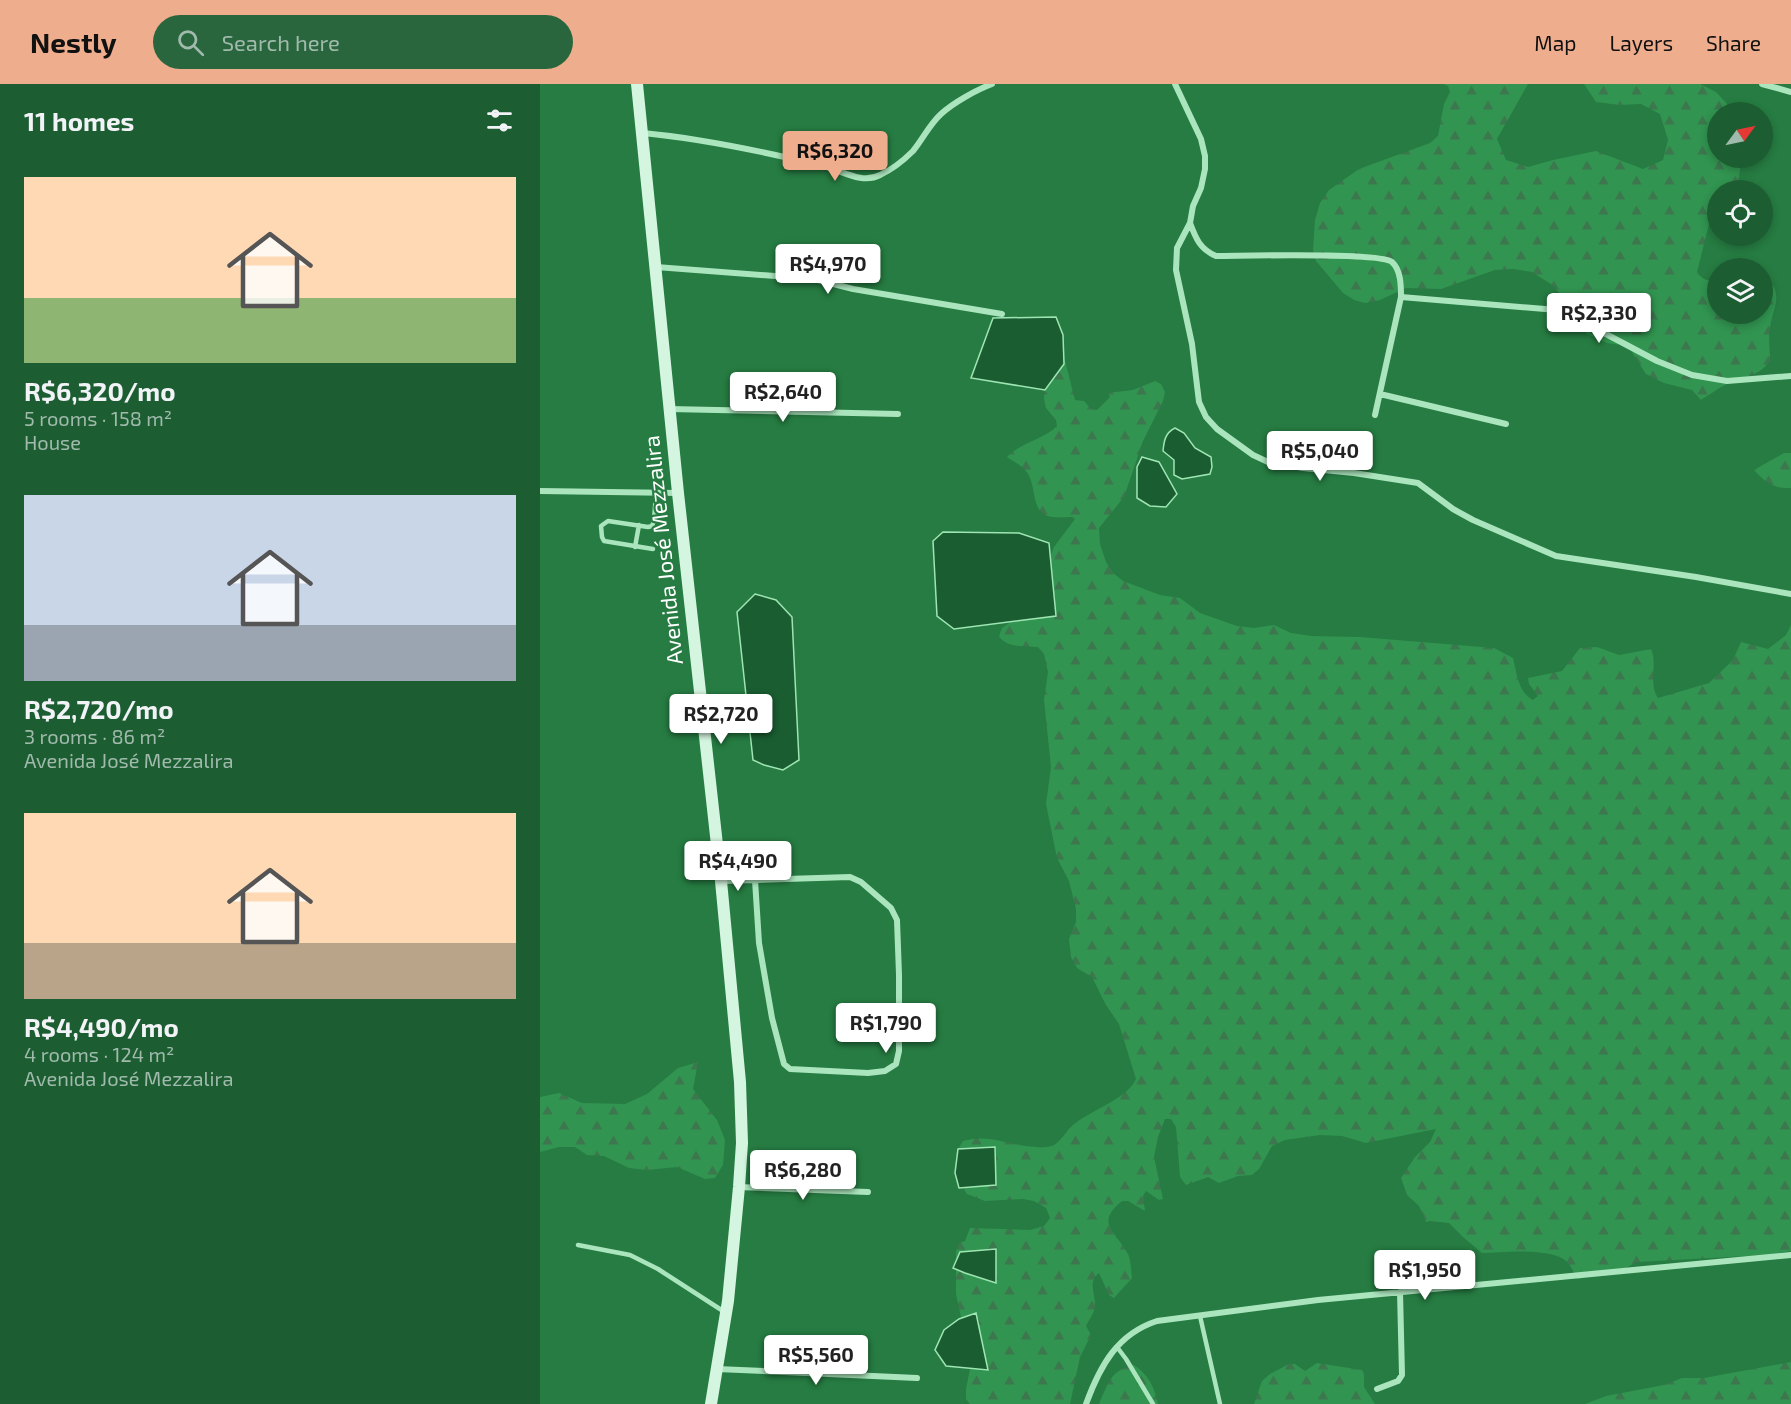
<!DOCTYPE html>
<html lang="en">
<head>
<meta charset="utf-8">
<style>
	body { margin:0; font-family:"Exo 2",sans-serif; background:#29663e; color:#f1f3f6; height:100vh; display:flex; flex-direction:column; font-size:22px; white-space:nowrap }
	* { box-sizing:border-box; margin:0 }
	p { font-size:20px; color:#a0baac }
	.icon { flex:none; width:33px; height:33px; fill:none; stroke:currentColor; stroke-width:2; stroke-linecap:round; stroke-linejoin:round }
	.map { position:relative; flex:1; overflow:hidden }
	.side { display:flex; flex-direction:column; background:#1c5d32; width:540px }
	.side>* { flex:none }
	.needle { width:39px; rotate:57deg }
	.fabs { position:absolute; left:1167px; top:18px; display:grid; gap:12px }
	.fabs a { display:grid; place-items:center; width:66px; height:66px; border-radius:50%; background:#1c5d32; box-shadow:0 3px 9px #0003; font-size:30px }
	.price { position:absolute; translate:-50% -51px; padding:0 14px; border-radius:6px; background:#fff; color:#222; font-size:20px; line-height:39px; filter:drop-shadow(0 2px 3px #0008) }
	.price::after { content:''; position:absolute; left:50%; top:36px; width:18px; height:14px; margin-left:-9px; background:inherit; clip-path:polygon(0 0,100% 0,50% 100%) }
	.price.current { background:#eead8d; color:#111 }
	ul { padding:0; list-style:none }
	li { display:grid; align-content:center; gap:12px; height:318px; padding:0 24px }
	li span { display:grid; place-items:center; height:186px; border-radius:0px; color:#555 }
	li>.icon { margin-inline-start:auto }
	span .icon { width:108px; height:108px; fill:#fffc; stroke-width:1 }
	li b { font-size:26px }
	h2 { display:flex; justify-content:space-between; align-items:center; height:72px; padding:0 24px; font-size:26px }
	header { display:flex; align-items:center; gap:36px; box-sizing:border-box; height:84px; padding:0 30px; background:#eead8d; color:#111 }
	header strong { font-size:28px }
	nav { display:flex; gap:33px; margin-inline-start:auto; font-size:21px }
	.search { width:420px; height:54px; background:#29663e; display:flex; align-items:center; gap:15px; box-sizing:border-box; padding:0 21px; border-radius:33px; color:#a0baac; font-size:22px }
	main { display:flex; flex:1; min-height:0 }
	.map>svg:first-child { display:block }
</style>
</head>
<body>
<header>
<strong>Nestly</strong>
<div class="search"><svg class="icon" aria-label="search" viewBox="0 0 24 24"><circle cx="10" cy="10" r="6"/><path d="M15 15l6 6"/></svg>Search here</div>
<nav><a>Map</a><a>Layers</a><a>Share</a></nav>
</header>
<main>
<section class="side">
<h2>11 homes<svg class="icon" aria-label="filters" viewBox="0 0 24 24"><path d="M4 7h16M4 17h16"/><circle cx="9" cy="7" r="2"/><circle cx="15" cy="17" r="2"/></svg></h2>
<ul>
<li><span style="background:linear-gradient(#ffd9b3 65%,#8fb573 0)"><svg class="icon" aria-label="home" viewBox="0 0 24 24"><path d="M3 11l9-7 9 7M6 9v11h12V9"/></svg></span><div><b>R$6,320/mo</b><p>5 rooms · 158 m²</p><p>House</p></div></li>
<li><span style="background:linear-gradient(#c9d6e8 70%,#9aa5b1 0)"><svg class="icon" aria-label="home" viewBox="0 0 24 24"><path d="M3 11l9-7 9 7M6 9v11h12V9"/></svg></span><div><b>R$2,720/mo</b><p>3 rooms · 86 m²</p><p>Avenida José Mezzalira</p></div></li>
<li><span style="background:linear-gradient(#ffd9b3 70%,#b9a48a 0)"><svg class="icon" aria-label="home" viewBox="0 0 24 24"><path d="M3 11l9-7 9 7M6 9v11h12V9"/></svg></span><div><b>R$4,490/mo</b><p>4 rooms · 124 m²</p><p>Avenida José Mezzalira</p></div></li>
</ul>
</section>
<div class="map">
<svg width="1251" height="1320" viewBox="0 0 1251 1320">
	<defs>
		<pattern id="forest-firs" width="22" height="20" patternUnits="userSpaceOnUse" patternTransform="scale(1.5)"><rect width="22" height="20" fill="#319450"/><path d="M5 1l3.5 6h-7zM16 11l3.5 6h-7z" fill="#3c774e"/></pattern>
	</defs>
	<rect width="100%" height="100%" fill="#267c42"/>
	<path fill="url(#forest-firs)" d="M903,0h85l-31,55 9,21 22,7 25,-7 43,-9 47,18 20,-9 5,-20 -8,-26 -19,-10 -21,1 -24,-3 -12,-18h116l16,8 13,14 14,6h-25v46h24l-4,24 -6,8h-14l-1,21 -8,13 -12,48c6,8 11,10 20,8l1,34h44l1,-39c22,17 11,30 7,52 -2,10 0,23 0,34 -13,17 -27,15 -45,24 -8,4 -16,10 -24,15l-9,-10 -28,-7 -18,-9 -18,-28 -21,-3 -20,-9 -33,-48 -22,-14 -18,-3 -19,1 -54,19 -35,-1 -26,12 -15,3 -11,-3 -11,-7 -27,-32 -3,-11 2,-30 5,-17 9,-13 30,-21 71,-26 8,-7 6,-32 6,-12 -2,-6z
		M523,269l12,47 9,1 7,8 6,1 13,-13 -2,-4 25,-3 22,-9 6,3 4,8 -2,9 -20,40 -19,56 -25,31 1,16 6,18 7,11 10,8 37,14 20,3 20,15 37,13 17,2 20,-3 17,8 20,3 49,1 134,11 19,10c4,16 5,34 20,42l5,-4 -9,-12 -1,-6 34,-7 18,-23 17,-1 22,8 32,-6c7,16 -3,34 7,49l51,-15 24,-23 8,-18 27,7 18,-14 5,-10v626l-25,4 -129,7 -23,12 -37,5c-2,-5 -6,-13 -10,-17 -14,-15 -65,-10 -85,-9l-19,-16 -14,-14 -19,-2 -4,1 -7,-16 -12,-11 -6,-17 14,-21 15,-15 6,-13 -70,14 -24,-7 -22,-1 -35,5 -13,6 -13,23 -7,6 -14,1 -19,7 -11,-6 -22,8 -6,-8 -4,-50 -5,-8h-6l-7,18 -4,20 9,42 -4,1 -13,-9 -3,5 2,15 -17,-10h-6c-28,23 -6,30 6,53 3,6 3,16 4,24l-18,20 -5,-3 -10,-22c-12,9 -3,21 -4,34 -1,6 -6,13 -9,19l5,9 -11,22 -10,47h-100l-4,-5v-10l5,-25 -15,-70v-43l3,-8 6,-2 5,-13 60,2 14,-4 6,-8 -4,-10 -12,-7 -11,-2 -38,2 -18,-7 -12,-18 2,-25 6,-10c27,-8 46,5 73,6 4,1 14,0 18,-2 7,-4 12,-14 19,-20 16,-14 54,-26 63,-46l-17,-55 -13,-19 -14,-28 -15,-9 -6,-11 -2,-18 7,-17v-13l-7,-28 -12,-23 -11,-54 5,-37 -7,-67 4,-28 -4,-18 -6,-7c-13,-1 -32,1 -39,-11l3,-8 29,-20 23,-61 21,-28 -3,-2c-6,0 -13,1 -19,0 -24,-2 -15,-32 -27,-46 -5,-6 -13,-10 -19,-14 14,-15 36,-17 50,-31l-1,-6 -10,-12 -2,-9 1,-24z
		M1244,369h7v35c-17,1 -26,-6 -37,-18z
		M158,978l-5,27 24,31 8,20 -2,25 -8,13 -10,1 -28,-12 -30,3 -18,-2 -25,-12 -17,-1 -12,-8h-16l-19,5v-55l19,-4 23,10 43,1 22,-10 31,-26z
		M1251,1278v42h-206l21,-8 58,-11 18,-7h22z
		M777,1279l45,7 2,4v13l11,17h-121l8,-23 8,-7 19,-10h6l10,7z
		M594,1281c14,9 21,23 24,39h-59c9,-20 11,-34 35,-39z"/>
	<path fill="#1a5d31" stroke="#9fe5b4" stroke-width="1.5" d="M516,233l7,18 1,29 -19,26 -74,-12 22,-60z
		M635,344l9,5 11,15 16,9 1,10 -2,7 -28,5 -8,-4v-15l-11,-9c1,-10 2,-18 12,-23z
		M602,373l17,5 18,32 -11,13 -16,-1 -13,-8v-31z
		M403,448l76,1 30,10 7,73 -102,13 -17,-13 -4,-75z
		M215,510l21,6 16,17 7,143 -16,10 -19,-5 -11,-5 -16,-148z
		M455,1063l1,38 -37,3 -4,-15 3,-24z
		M456,1165v34l-31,-10 -12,-5 7,-16z
		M436,1229l12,57 -42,-4 -11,-16 9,-20 15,-11z"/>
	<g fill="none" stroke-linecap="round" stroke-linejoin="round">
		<path stroke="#abe5bd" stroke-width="4.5" d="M95,463l4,-22
			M113,465l-49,-8 -2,-4 -1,-11 7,-5 40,6 4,-1 2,-5 2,-28
			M38,1161l52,10 28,14 65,42
			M660,1232l20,88
			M577,1263l9,12 27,45"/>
		<path stroke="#abe5bd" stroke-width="6" d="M635,0l26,55 4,17v13l-4,19 -8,18 -3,17 -13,25 -1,22 16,74 7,58 7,15 11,12 36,26 15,7 35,6 51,5 64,10 35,26 20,11 83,36 140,21 95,17
			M1222,0l29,8
			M103,49c62,6 123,19 184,34 17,5 36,17 53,8 11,-5 24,-15 33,-24 10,-12 16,-26 28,-37 12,-11 35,-24 51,-30
			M650,139c6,16 10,26 26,33 26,0 163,-4 176,6 9,8 9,24 9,35l-26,118
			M116,183l158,12 39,10 149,25
			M861,213l156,13 11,4 89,47 35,14 35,6 64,-5
			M840,310l126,30
			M129,325l229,5
			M0,407l138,2
			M181,797l129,-4 11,5 30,26 6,12 2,55v76l-3,13 -11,7 -17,2 -78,-4 -6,-5 -12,-46 -13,-75 -4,-63
			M199,1103l129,5
			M177,1285l200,9
			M837,1305l21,-8 4,-6 -2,-83
			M546,1320c14,-38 31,-70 71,-83l161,-21 473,-45"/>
		<path stroke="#d4f5df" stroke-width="12" d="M97,0l41,409 43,388 19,201 2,61 -3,44 -11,114 -17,103"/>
	</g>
	<g text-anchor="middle" stroke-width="4.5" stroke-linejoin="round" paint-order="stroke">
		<g font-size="22" fill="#fff" stroke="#267c42">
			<text transform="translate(123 466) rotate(-96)" y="8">Avenida José Mezzalira</text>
		</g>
	</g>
</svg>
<div class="fabs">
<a><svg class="needle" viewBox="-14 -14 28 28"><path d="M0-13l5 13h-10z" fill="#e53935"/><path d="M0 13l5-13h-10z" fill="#a0baac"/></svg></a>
<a><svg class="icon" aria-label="locate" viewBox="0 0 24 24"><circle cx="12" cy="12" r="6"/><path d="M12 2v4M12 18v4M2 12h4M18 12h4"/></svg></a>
<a><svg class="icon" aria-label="layers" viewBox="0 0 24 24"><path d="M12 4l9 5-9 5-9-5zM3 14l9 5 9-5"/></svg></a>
</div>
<b class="price current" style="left:295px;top:98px">R$6,320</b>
<b class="price" style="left:288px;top:211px">R$4,970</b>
<b class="price" style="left:1059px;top:260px">R$2,330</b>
<b class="price" style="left:243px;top:339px">R$2,640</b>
<b class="price" style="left:780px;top:398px">R$5,040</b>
<b class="price" style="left:181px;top:661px">R$2,720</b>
<b class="price" style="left:198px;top:808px">R$4,490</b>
<b class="price" style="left:346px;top:970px">R$1,790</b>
<b class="price" style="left:263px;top:1117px">R$6,280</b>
<b class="price" style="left:885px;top:1217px">R$1,950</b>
<b class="price" style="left:276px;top:1302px">R$5,560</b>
</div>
</main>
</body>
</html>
